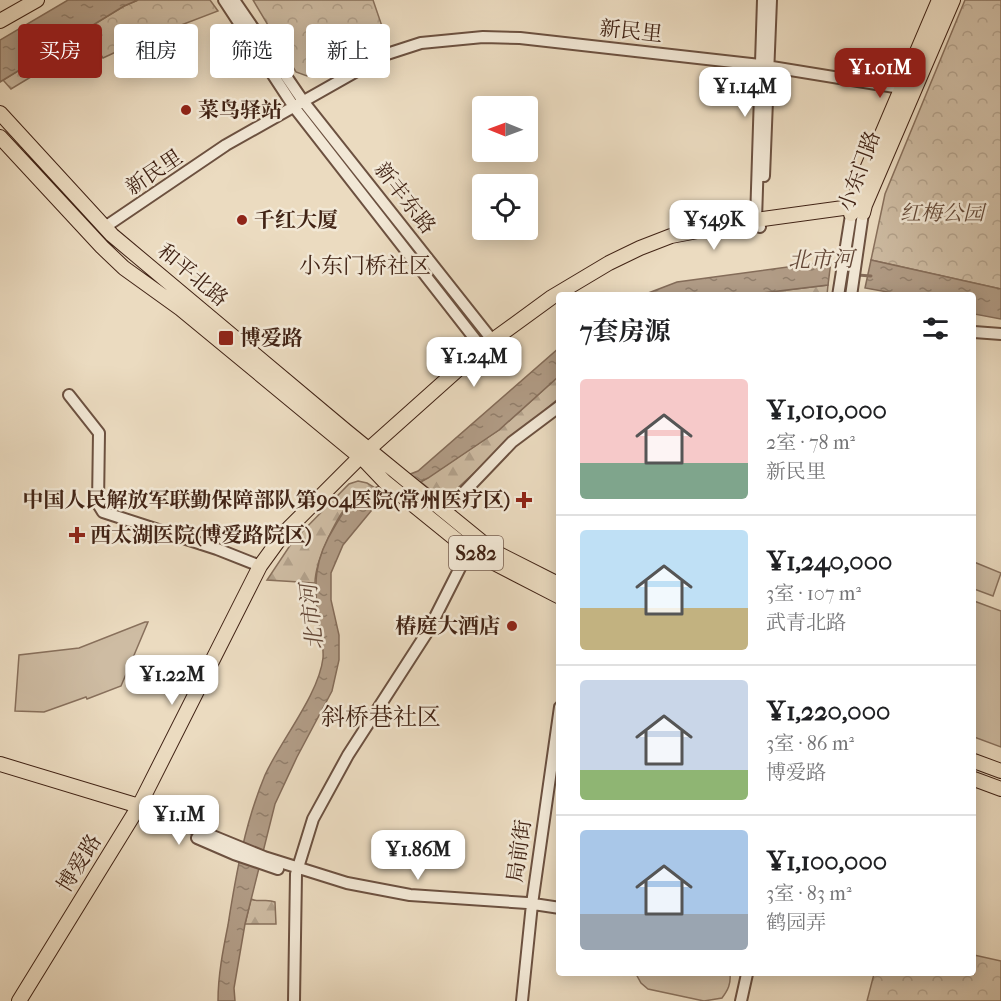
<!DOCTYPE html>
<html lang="zh">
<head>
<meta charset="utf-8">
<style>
	body { margin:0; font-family:"IM FELL French Canon","Noto Serif SC",serif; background:#f6f6f6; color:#202124; height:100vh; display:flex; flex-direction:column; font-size:22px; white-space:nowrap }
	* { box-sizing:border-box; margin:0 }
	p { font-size:20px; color:#757577 }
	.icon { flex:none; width:33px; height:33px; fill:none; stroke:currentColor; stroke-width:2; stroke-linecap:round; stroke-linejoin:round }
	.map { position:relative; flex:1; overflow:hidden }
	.details { position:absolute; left:556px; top:292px; width:420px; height:684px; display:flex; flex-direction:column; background:#fff; border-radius:6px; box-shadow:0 3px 15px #0003 }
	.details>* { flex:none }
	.banner { position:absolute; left:18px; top:24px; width:448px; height:54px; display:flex; gap:12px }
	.needle { width:39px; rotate:271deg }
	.controls { position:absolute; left:472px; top:96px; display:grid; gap:12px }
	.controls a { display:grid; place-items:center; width:66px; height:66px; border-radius:6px; background:#fff; box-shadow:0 3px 15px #0003; font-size:30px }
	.price { position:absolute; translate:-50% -51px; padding:0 14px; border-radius:12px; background:#fff; color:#222; font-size:20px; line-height:39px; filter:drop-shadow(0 2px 3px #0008) }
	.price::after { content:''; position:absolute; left:50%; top:36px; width:18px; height:14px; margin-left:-9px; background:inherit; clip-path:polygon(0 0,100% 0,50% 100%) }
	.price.on { background:#8f2418; color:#fff }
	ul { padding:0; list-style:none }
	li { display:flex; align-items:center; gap:18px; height:150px; padding:0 24px }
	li+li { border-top:2px solid #e0e0e0 }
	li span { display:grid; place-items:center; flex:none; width:168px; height:120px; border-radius:6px; color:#555 }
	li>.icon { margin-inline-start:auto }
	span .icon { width:72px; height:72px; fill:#fffc; stroke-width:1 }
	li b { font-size:26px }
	h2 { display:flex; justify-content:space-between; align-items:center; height:72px; padding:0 24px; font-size:26px }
	.pill { padding:0 21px; border-radius:6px; background:#fff; box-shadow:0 3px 15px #0003; font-size:21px; line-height:54px }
	.pill.on { background:#8f2418; color:#fff }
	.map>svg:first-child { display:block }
</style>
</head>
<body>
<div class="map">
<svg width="1001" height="1001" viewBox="0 0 1001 1001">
	<defs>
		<pattern id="forest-firs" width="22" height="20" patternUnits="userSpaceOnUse" patternTransform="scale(1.5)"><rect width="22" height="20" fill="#cebca3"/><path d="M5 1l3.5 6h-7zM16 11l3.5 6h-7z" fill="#b2a18b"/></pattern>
		<pattern id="park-crowns" width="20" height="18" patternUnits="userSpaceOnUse" patternTransform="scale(1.5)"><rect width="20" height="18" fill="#cebca3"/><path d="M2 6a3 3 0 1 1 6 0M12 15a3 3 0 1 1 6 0" fill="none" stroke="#b2a18b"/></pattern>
		<pattern id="water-ripples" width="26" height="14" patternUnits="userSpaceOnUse" patternTransform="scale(1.5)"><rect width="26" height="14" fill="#b19c86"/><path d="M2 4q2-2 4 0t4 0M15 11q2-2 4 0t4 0" fill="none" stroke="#927f6c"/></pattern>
	</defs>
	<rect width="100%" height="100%" fill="#ebdbc0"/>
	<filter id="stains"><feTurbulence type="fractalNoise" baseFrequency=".00333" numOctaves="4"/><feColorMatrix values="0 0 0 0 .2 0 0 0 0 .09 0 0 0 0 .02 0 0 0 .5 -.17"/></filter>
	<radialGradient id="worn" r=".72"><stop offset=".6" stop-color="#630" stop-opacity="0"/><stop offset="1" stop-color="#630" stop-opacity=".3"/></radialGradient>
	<path fill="url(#forest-firs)" stroke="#88705c" stroke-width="1.5" d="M828,285l-1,10 -89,1 82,-10z
		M559,376v22l-47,40 -63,58 -10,1 -18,-15 78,-52z
		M358,481l9,2 8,5c-7,3 -15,5 -21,10 -16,14 -39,63 -39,85l-48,-3 26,-39 56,-57z
		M251,899c8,4 15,-1 24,3l1,22h-31z"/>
	<path fill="url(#park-crowns)" stroke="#88705c" stroke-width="1.5" d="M138,0h72l8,11 -55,21 -24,18v6h7l-18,11 -10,-16 -15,7 -8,-12 -4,2 -4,-5 -76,46 -8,-9 121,-74z
		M253,0h120l12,35 -23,10 -55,31 -11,-4z
		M965,0h36v289l-130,-29 14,-66z
		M974,955l27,6v40h-134l7,-27h100z"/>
	<path fill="#cebca3" stroke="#88705c" stroke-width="1.5" d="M974,562l27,11 -8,23 -19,-7z
		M974,601l27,10v136l-27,-10z
		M145,622h3l-27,64 -34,13 -1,-2 -42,15 -29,-1 4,-56 60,-7z
		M636,974h94c1,10 -2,16 -8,24l-18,3 -56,-12 -7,-6z"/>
	<path fill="url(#water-ripples)" stroke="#846c59" stroke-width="1.5" d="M68,0h70l-14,6 -124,76v-42z
		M871,260l130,29v30l-27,-5v-18l-70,-1 -39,-7z
		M831,261l-3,24 -90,11 -95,-1 34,-13z
		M559,348v28l-60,54 -71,48 -52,27 -33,40 -12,28v27l8,35v25l-7,31 -35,66 -22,47 -30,120 -11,64 1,13h-17c0,-26 5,-51 10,-76 8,-51 17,-102 37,-150 16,-35 54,-81 58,-117 1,-12 -3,-25 -4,-36 -6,-38 -5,-63 16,-96 7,-11 13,-24 24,-32l59,-23z"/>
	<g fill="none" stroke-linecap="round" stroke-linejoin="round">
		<path stroke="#846c59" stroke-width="3" d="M844,274l27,2"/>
		<g stroke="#6c5140" stroke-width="14">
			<path id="minor" d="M224,0l70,107 188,241 12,2 -1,-9 -190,-240 -69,-101
				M764,176l7,-176
				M105,227l121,-82 161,-91 34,-11 62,-6 37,1 240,27 147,24
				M760,227l-4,-7 7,-220
				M838,296l13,-81
				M851,296l12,-83
				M974,332l27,2
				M69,395l30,38 -1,71 5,8 114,37 43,17
				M446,511l66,-69 48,-36
				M139,806l125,51 83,26 63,12 117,8 33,5
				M197,838l37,16 44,15
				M294,1001l2,-127 17,-55 35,-64 80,-124 41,-81
				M522,1001l10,-97 28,-197
				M741,1001l6,-27"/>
		</g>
		<g stroke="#412315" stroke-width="16">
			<path id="major" d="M0,21l37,-21
				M0,113l112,122 234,196 147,120 67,34
				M0,137l102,110 22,21 57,41 184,152 20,21 84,68 91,47
				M863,213l2,-8 88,-205
				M851,214l2,-12 86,-202
				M974,761l27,10
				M0,764l139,42
				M974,779l27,10
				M19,1001l120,-195 121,-240 24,-33 76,-76 122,-109 70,-51 57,-34 31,-15 31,-12 85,-16 109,-15"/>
		</g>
		<use href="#minor" stroke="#f2e8d6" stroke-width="10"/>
		<use href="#major" stroke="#ebdbc0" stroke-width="14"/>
	</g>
	<g fill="#8f2418" stroke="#f2e8d6" stroke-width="2">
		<circle cx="186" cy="110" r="6"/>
		<circle cx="242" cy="220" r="6"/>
		<rect x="218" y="330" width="16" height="16" rx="3"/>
		<path d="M521 491h6v6h6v6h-6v6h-6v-6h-6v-6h6z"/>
		<path d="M74 526h6v6h6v6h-6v6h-6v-6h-6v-6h6z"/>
		<circle cx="512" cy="626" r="6"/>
	</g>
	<g text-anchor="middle" stroke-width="5" stroke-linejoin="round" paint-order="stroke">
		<rect fill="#f2e8d6" stroke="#765e4f" stroke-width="1.5" x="449" y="536" width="54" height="34" rx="4.5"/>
		<g font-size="20" font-weight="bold" fill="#412315">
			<text x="476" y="560">S282</text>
		</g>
		<g font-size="21" fill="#412315" stroke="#f2e8d6">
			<text transform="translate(631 31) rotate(6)" y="7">新民里</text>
			<text transform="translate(859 171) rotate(-70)" y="7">小东门路</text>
			<text transform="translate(154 172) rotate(-34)" y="7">新民里</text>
			<text transform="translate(405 198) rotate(52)" y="7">新丰东路</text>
			<text transform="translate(193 275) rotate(40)" y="7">和平北路</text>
			<text transform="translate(519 851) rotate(-82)" y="7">局前街</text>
			<text transform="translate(79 863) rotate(-58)" y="7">博爱路</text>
		</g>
		<g font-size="21" font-weight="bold" fill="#412315" stroke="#f2e8d6" text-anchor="start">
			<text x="198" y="117">菜鸟驿站</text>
			<text x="254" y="227">千红大厦</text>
			<text x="240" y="345">博爱路</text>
			<text x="510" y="507" text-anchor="end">中国人民解放军联勤保障部队第904医院(常州医疗区)</text>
			<text x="90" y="542">西太湖医院(博爱路院区)</text>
			<text x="500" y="633" text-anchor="end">椿庭大酒店</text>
		</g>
		<g font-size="21" font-style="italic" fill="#644938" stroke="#f2e8d6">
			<text x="942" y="220">红梅公园</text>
		</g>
		<g font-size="22" font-style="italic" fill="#634737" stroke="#f2e8d6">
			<text transform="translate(821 259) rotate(-1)" y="8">北市河</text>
			<text transform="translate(311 617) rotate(-96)" y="8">北市河</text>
		</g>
		<g font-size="22" fill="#412315" stroke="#f2e8d6">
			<text x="365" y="273">小东门桥社区</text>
		</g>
		<g font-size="24" fill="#412315" stroke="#f2e8d6">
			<text x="381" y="725">斜桥巷社区</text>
		</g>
	</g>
	<rect width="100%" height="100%" filter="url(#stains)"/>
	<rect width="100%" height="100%" fill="url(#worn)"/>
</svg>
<div class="controls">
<a><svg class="needle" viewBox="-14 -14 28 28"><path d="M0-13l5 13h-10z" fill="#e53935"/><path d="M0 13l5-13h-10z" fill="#757577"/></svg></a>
<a><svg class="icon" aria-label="locate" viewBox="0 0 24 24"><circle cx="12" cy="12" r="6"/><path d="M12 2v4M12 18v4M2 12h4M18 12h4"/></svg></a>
</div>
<b class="price on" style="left:880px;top:99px">¥1.01M</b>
<b class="price" style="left:745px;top:118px">¥1.14M</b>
<b class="price" style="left:714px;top:251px">¥549K</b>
<b class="price" style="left:474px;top:388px">¥1.24M</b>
<b class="price" style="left:172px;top:706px">¥1.22M</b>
<b class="price" style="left:179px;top:846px">¥1.1M</b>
<b class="price" style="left:418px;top:881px">¥1.86M</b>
<div class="banner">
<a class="pill on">买房</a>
<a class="pill">租房</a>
<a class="pill">筛选</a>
<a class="pill">新上</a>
</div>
<section class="details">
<h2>7套房源<svg class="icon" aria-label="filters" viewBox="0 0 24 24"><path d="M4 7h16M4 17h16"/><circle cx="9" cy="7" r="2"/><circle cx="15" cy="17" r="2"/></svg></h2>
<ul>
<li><span style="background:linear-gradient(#f6c9c9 70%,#7fa58c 0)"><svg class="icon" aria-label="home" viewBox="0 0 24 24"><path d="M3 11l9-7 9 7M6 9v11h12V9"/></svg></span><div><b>¥1,010,000</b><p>2室 · 78 m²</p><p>新民里</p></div></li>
<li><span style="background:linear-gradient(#bfe0f5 65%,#c2b280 0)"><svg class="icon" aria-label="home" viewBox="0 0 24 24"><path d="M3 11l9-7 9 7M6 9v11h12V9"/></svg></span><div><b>¥1,240,000</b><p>3室 · 107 m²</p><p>武青北路</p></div></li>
<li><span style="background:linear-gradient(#c9d6e8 75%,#8fb573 0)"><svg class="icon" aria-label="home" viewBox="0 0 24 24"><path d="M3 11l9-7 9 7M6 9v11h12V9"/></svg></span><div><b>¥1,220,000</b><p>3室 · 86 m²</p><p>博爱路</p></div></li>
<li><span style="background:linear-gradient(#a9c7e8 70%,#9aa5b1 0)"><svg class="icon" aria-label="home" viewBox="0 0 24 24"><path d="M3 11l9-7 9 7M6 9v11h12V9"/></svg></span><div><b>¥1,100,000</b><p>3室 · 83 m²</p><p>鹤园弄</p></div></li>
</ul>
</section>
</div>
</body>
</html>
